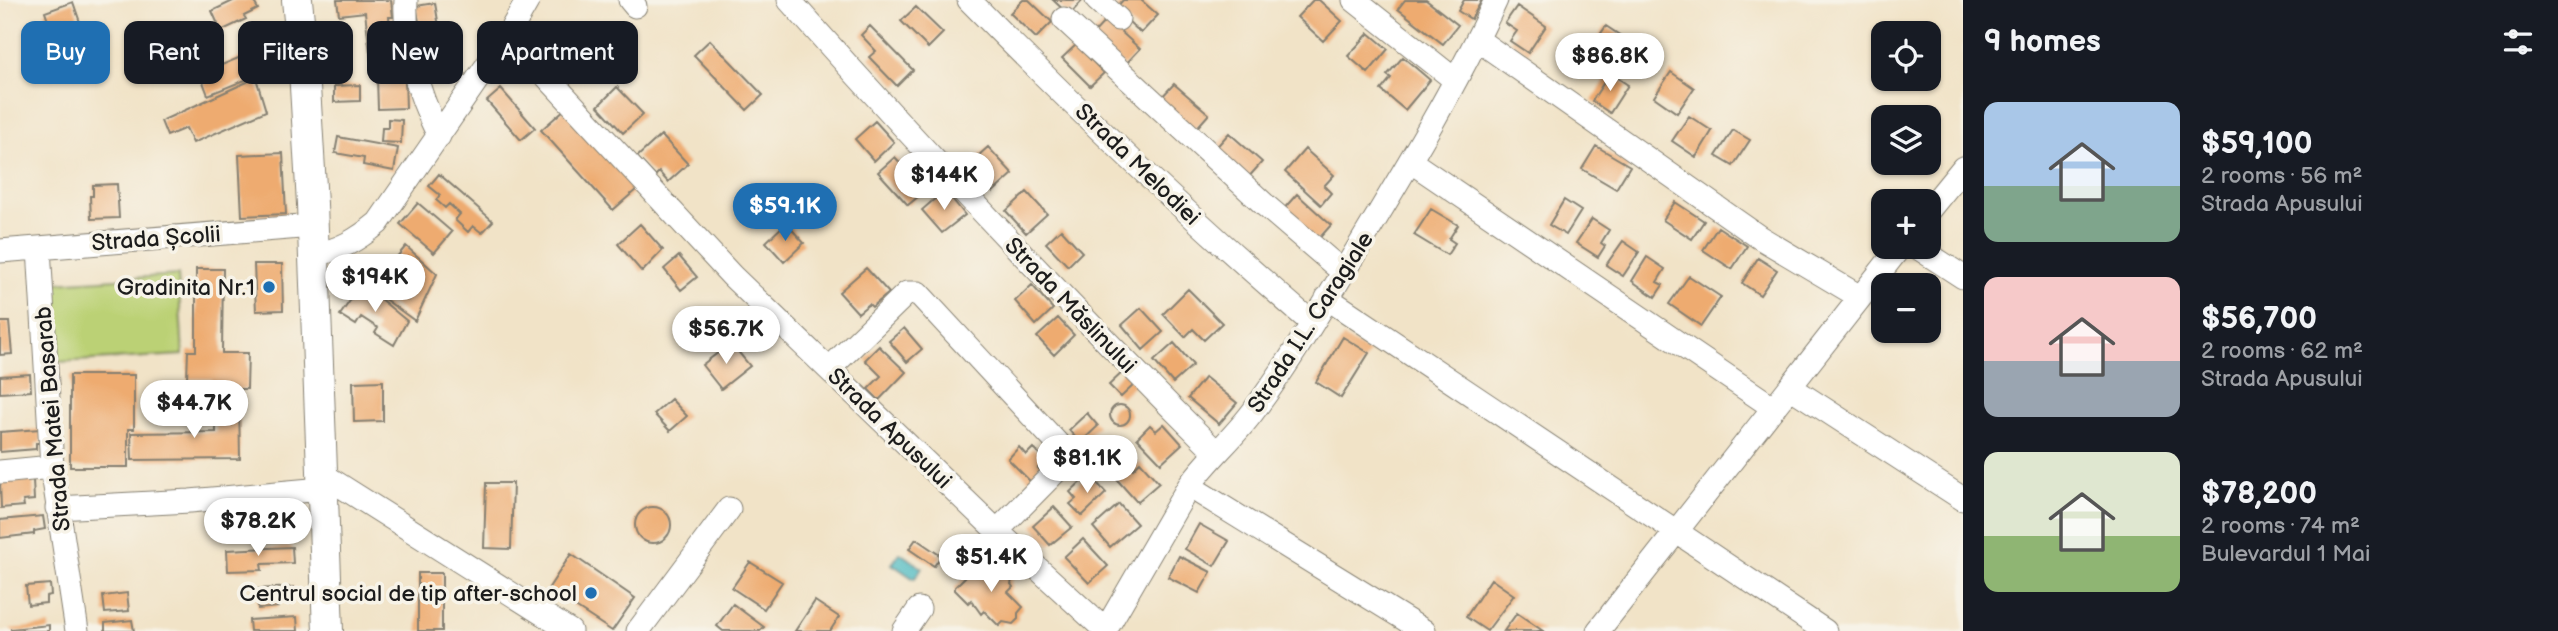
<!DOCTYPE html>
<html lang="en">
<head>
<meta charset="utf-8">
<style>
	body { margin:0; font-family:"Balsamiq Sans",sans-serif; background:#242831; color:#f1f3f6; height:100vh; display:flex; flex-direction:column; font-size:26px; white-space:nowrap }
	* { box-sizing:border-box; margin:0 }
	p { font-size:23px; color:#9ea1a6 }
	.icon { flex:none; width:38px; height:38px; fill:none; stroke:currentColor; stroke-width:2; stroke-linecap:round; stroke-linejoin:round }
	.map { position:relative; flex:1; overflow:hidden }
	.panel { display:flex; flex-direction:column; background:#171b24; width:595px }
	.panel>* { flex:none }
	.guide { position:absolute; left:21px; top:21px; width:665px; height:63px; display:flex; gap:14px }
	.buttons { position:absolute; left:1871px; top:21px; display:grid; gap:14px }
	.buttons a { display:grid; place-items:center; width:70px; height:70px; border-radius:14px; background:#171b24; box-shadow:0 2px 5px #0004; font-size:35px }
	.price { position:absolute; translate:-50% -60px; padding:0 16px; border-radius:24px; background:#fff; color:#222; font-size:23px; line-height:46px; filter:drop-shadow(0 2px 4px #0008) }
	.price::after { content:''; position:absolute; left:50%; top:42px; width:21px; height:16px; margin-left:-10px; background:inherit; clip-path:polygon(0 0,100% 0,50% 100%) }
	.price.on { background:#1f6fb2; color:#fff }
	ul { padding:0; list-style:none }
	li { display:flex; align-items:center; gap:21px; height:175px; padding:0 21px }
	li span { display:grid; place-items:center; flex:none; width:196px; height:140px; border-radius:14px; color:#555 }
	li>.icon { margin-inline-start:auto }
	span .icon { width:84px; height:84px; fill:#fffc; stroke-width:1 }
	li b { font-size:30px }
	h2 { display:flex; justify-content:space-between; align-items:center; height:84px; padding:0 21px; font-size:30px }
	.pill { padding:0 24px; border-radius:14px; background:#171b24; box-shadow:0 2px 5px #0004; font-size:24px; line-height:63px }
	.pill.on { background:#1f6fb2; color:#fff }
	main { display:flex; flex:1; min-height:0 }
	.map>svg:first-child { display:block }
</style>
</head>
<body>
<main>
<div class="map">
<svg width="1963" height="631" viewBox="0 0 1963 631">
	<rect width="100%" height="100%" fill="#f7f3e8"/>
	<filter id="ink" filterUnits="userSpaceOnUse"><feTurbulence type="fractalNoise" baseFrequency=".0143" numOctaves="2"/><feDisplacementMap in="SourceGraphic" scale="14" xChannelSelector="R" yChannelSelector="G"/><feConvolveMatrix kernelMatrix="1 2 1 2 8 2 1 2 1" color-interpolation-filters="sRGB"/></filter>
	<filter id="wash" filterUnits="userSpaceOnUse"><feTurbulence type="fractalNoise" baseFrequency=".00686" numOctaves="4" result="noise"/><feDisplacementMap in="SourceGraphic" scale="28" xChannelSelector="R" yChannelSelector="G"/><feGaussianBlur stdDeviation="1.57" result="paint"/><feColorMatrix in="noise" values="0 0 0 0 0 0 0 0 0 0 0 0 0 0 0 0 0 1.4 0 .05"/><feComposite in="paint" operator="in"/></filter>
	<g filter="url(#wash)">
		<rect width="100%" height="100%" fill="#f1e3c7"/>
		<path fill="#bbd175" stroke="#6c7648" stroke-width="2" d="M178,275l5,80 -125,7 -4,-79z"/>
		<path fill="#4ab9c1" stroke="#336a6e" stroke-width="2" d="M900,553l22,15 -8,11 -22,-15z"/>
		<g id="blocks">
			<path fill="#eeab70" d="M235,0h24l-5,2 4,7 -14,7 2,3 -25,12 -9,-20z
				M337,0h54l2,17h-4l6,51 -23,2 -7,-58 -26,3z
				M1023,0h6l23,22 -16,16 -26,-25z
				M1053,0h30l-14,15z
				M1123,0h18l17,15 -17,18 -26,-24z
				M1313,0h6l23,21 -19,20 -26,-24z
				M1405,0h21l32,25 -15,19 -45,-35z
				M1464,0h18l-11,19 -13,-8z
				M73,2l10,29 -28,10 -10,-29z
				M435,3l6,36 -18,4 -7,-37z
				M1517,6l29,20 -18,27 -18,-12 7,-10 -12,-8z
				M916,7l27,26 -15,15 -27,-27z
				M1107,19l33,30 -16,17 -33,-30z
				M870,26l43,44 -16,16 -28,-29 7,-6 -15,-16z
				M1606,26l21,14 -19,28 -21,-14z
				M1369,33l19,16 -20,24 -20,-17z
				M710,40l53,55 -16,15 -53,-55z
				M1637,40l18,12 -15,22 -18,-12z
				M1076,45l28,28 -14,13 -28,-28z
				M265,47v25l-57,23 -8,-21z
				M1403,57l27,23 -25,30 -24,-20 10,-12 -4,-3z
				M1671,72l23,16 -17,25 -23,-16z
				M1610,73l18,12 -18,28 -18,-12z
				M256,78l10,33 -73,32 -7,-15 -19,8 -6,-15z
				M377,78h28l1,30 -28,1z
				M1174,84l35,30 -15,17 -35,-31z
				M360,85v16l-26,1v-16z
				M617,87l26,27 -20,19 -25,-27z
				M501,89l34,39 -14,12 -34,-39z
				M565,109l72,80 -24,21 -72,-80z
				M1689,116l23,15 -16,26 -24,-16z
				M388,119l14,1 -1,23 -20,-1 1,-14h6z
				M875,121l19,21 -20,19 -19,-22z
				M1733,130l17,10 -17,26 -17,-10z
				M1229,133l33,29 -16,18 -33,-29z
				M661,135l27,29 -20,18 -9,-10 -4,4 -18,-19z
				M338,137l60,11 -4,23 -31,-6 1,-7 -29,-5z
				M1596,146l34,20 -14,23 -34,-20z
				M988,147l25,27 -20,18 -25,-27z
				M1305,149l29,26 -10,11 7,7 -10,12 -36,-33z
				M283,153l3,61 -44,2 -3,-61z
				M895,157l30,34 -17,14 -30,-33z
				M439,174l54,47 -11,12 -9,-7 -5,6 -13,-12 5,-6 -11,-10 -4,4 -9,-8 4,-5 -11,-9z
				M117,184l2,34 -28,1 -1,-23h3v-11z
				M945,190l20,25 -23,18 -20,-23z
				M1027,192l20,22 -21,19 -20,-22z
				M1297,194l34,31 -16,18 -34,-31z
				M1564,200l17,11 -15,24 -17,-10z
				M1675,202l29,19 -12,18 -29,-19z
				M418,203l34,29 -18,21 -34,-29z
				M1431,209l27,16 -9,14 6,4 -8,12 -33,-20z
				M1592,219l17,11 -8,13 4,3 -7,11 -22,-14z
				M786,223l18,20 -20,19 -18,-20z
				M640,224l23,26 -21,22 -24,-28z
				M1718,227l29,19 -15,23 -29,-19z
				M1061,229l21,23 -14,14 -22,-23z
				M1623,241l16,11 -16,24 -17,-11z
				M406,246l31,28 -22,47 -40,-29 8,-12 26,20 10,-22 -23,-20z
				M679,256l18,21 -16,13 -17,-21z
				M1647,257l18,12 -8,13 6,3 -8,12 -23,-16z
				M1758,258l19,12 -17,25 -18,-12z
				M254,264h28l1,46 -27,1z
				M866,268l23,25 -17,14 -3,-3 -11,9 -19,-21z
				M196,269h27l-1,84h26l-1,36h-6v5h-29v-15h-25l1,-28h8z
				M1689,276l32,21 -20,29 -32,-22z
				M362,284l45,37 -13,24 -19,-12 3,-5 -17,-11 -5,8 -16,-10z
				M1032,285l21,24 -17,16 -21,-24z
				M1188,289l34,34 -18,17 -11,-11 -8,8 -22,-23z
				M1141,308l22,24 -20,18 -21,-25z
				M1058,318l16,17 -20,20 -17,-18z
				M0,322h9l3,32 -12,1z
				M904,328l18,21 -15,13 -18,-21z
				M1343,337l26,16 -28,45 -25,-16z
				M731,343l19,23 -29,23 -19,-24z
				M1174,343l19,22 -20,18 -19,-22z
				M879,346l27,26 -27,28 -11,-11 13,-13 -16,-16z
				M1124,371l12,12 -15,14 -12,-12z
				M30,374l1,17 -31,2v-17z
				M70,375h64v54h-6v38h-58z
				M1205,377l32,26 -18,21 -31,-26z
				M383,381v40l-29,1 -1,-40z
				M671,399l16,17 -17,15 -16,-17z
				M239,400l1,59 -108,1 -1,-27 85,-1 -1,-31z
				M1110 415a10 10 0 1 1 20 0a10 10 0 1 1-20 0Z
				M1087,413l11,13 -18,17 -11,-13z
				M1164,424l18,20 -21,19 -24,-25 13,-13 6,6z
				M40,429l1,14h-5v6l-36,3v-20z
				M1019,447l7,8 7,-7 13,12 -8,8 4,4 -11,10 -23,-23z
				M1126,462l7,7 7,-7 19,21 -22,19 -25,-28z
				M1089,474l17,19 -24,23 -12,-12 6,-5 -6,-7z
				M33,480l1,20 -11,1 1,5 -23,2 -1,-26z
				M486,483h27l-2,66 -27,-1z
				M1119,504l18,20 -27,23 -17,-20z
				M635 525a18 18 0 1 1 36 0a18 18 0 1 1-36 0Z
				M1054,507l18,20 -22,18 -17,-19z
				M43,516l2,13 -11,2v3l-34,4v-18z
				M1199,524l30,17 -15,25 -29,-17z
				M916,539l25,17 -7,10 -25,-17z
				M1083,539l25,27 -19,17 -25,-26z
				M292,547l1,16 -32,1 1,6 -34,1 -1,-21z
				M571,554l64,44 -23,33 -64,-42z
				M1179,556l32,16 -12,21 -31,-16z
				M750,562l32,20 -18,27 -32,-21z
				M980,562l12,12 4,-4 3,3 8,-1 6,5 -2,7 2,3 -5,5 15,15 -5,6v6l-5,5 -10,-2 -4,4 -15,-15 -3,3 -10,-14 -3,3 -13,-13v-3z
				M418,573h24v58h-24z
				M1491,579l23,16 -27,36 -21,-14z
				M50,584l1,11 -5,1v7l-18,2 -2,-19z
				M294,587l1,14 -17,1v5l-20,2 -1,-20z
				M127,593l2,18 -24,2 -2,-17z
				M815,601l24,16 -9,14h-35z
				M733,604l31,23 -4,4h-37l-6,-5z
				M1517,613l26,18h-39z
				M297,617l1,14h-48l-1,-11z
				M132,620l2,11h-29v-8z
				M49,625v6h-38v-2z"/>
		</g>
	</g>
	<g filter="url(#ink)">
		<use href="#blocks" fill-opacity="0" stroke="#868072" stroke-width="2"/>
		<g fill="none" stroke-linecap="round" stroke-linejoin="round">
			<g stroke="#868072" stroke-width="25">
				<path id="minor" d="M406,0c-2,49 12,93 33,136
					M630,0l5,6
					M789,0c138,155 280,306 427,452
					M969,0c110,112 224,221 343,323
					M1097,0l21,19
					M1354,0l101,80
					M1064,19l202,187 77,66
					M508,35l224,241 265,255 109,100
					M1478,40l281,197 101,60
					M1410,161l364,247
					M1928,211l35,-43
					M1917,247l46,30
					M39,248l13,219 25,164
					M0,251l313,-25
					M314,255c26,-5 43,-15 64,-32l130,-188 20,-35
					M1327,298l498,333
					M829,369l78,-76h11l152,164 -73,74
					M1790,387l173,112
					M0,472l52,-5
					M322,474l248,157
					M1189,486l235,145
					M57,508l133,-7 132,-12
					M638,631l91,-122
					M904,631l15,-22
					M1105,631l84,-145c20,-28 46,-49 66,-77 40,-54 74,-113 109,-171 47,-78 94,-156 132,-238
					M1598,631l302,-384"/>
			</g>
			<g stroke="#868072" stroke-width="32">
				<path id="major" d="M297,0l7,70 8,134 16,427"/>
			</g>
			<use href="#minor" stroke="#fff" stroke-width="23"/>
			<use href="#major" stroke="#fff" stroke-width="30"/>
		</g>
	</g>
	<g fill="#1f6fb2" stroke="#f7f3e8" stroke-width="2.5">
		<circle cx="269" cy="287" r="7"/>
		<circle cx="591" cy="593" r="7"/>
	</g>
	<g text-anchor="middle" stroke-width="7" stroke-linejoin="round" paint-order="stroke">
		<g font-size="23" fill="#1c1c1c" stroke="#f7f3e8">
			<text transform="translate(1138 164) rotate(44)" y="8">Strada Melodiei</text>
			<text transform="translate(156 238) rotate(-4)" y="8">Strada Școlii</text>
			<text transform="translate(1071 305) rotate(46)" y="8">Strada Măslinului</text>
			<text transform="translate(1310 322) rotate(-57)" y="8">Strada I.L. Caragiale</text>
			<text transform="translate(52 419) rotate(-95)" y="8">Strada Matei Basarab</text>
			<text transform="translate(890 428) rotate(44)" y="8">Strada Apusului</text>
		</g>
		<g font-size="23" fill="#1c1c1c" stroke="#f7f3e8" text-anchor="end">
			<text x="255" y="295">Gradinita Nr.1</text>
			<text x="577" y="601">Centrul social de tip after-school</text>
		</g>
	</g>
</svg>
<div class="buttons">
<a><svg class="icon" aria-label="locate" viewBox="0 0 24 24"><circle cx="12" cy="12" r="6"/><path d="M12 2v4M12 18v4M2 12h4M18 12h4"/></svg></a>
<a><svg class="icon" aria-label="layers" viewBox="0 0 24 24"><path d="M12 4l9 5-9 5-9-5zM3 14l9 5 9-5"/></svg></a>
<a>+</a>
<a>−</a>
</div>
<b class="price" style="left:1610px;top:93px">$86.8K</b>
<b class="price" style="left:944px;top:212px">$144K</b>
<b class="price on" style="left:785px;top:243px">$59.1K</b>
<b class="price" style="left:375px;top:314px">$194K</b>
<b class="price" style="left:726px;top:366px">$56.7K</b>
<b class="price" style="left:194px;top:440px">$44.7K</b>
<b class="price" style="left:1087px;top:495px">$81.1K</b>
<b class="price" style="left:258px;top:558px">$78.2K</b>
<b class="price" style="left:991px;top:594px">$51.4K</b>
<div class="guide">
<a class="pill on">Buy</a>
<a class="pill">Rent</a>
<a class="pill">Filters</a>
<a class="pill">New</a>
<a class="pill">Apartment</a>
</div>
</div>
<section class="panel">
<h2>9 homes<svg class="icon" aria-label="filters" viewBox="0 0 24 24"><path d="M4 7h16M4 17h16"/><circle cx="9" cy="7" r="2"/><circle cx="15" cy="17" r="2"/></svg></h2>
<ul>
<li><span style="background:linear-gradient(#a9c7e8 60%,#7fa58c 0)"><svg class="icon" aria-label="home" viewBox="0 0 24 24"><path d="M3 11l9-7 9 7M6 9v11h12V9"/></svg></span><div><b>$59,100</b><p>2 rooms · 56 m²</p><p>Strada Apusului</p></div></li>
<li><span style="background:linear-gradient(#f6c9c9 60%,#9aa5b1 0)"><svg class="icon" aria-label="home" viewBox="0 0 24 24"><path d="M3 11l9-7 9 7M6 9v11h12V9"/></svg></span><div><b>$56,700</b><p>2 rooms · 62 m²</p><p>Strada Apusului</p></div></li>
<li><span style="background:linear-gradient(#dfe7d0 60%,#8fb573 0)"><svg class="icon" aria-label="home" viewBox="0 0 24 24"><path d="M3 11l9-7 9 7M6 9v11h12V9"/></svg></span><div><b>$78,200</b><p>2 rooms · 74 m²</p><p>Bulevardul 1 Mai</p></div></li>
</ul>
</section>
</main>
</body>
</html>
